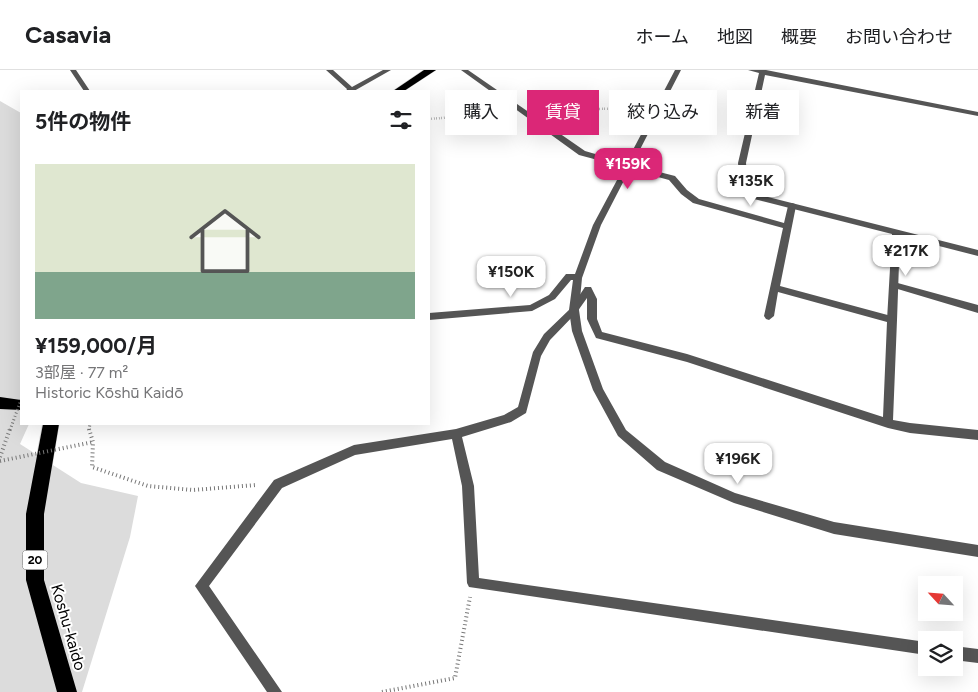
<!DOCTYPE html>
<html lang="ja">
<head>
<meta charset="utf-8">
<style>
	body { margin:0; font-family:Figtree,"Noto Sans JP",sans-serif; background:#f2f2f2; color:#202124; height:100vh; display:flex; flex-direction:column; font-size:19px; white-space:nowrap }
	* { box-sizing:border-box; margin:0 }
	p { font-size:16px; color:#757577 }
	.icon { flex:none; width:28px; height:28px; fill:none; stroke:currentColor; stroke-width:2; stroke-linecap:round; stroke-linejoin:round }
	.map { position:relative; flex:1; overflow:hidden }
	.drawer { position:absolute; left:20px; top:20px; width:410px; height:335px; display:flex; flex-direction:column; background:#fff; border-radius:0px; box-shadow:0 5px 20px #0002 }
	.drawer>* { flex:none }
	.hud { position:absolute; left:445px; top:20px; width:458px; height:45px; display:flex; gap:10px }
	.needle { width:32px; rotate:296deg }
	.fabs { position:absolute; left:918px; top:506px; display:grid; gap:10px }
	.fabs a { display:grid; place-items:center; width:45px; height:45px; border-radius:0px; background:#fff; box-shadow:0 5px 20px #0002; font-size:25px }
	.price { position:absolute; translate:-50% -42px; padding:0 11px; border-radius:10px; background:#fff; color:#222; font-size:16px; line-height:32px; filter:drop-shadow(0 1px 2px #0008) }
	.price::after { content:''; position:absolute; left:50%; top:30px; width:15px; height:11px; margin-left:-8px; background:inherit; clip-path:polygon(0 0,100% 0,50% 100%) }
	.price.on { background:#db2777; color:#fff }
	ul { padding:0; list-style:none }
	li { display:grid; align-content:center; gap:10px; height:265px; padding:0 15px }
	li+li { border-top:1px solid #e0e0e0 }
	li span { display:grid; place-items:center; height:155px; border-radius:0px; color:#555 }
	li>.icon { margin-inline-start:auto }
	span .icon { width:90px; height:90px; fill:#fffc; stroke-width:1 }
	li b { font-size:21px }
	h2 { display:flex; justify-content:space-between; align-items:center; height:60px; padding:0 15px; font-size:21px }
	.chip { padding:0 18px; border-radius:0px; background:#fff; box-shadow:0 5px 20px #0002; font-size:18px; line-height:45px }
	.chip.on { background:#db2777; color:#fff }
	header { display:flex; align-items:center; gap:30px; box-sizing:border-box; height:70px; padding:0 25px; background:#fff; border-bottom:1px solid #e0e0e0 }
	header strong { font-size:24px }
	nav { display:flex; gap:28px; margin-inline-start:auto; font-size:18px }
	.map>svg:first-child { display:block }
</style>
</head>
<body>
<header>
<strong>Casavia</strong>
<nav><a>ホーム</a><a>地図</a><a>概要</a><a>お問い合わせ</a></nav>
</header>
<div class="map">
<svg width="978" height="622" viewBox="0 0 978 622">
	<rect width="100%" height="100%" fill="#fff"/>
	<path fill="#dcdcdc" d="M0,31l21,12v311h8l-9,20 61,39 57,13 -8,41 -48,155h-82z"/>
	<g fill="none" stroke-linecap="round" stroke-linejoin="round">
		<g stroke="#dbdbdb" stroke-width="2">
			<path id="primary" d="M0,327l21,3v10l-21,-1z"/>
		</g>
		<g stroke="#dbdbdb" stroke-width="1">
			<path id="highway" d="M424,0h12l-32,21h-11z
				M43,354h16l-15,90v66l33,112h-20l-31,-112v-66z"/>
		</g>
		<path stroke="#777" stroke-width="2.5" stroke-dasharray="0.5 2" stroke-linecap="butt" d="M547,40l96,-2
			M429,49l74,-6"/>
		<path stroke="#777" stroke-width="3" stroke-dasharray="1 2.5" stroke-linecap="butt" d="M89,360l1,-6"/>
		<path stroke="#777" stroke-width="4" stroke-dasharray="1 3" stroke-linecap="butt" d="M89,359l4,13 -1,25 56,19 45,4 63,-5
			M382,622l73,-14 15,-81"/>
		<path fill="#555" fill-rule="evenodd" d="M70,0h6l14,21h-6z
			M326,0h7l19,17 31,-17h8l-37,21h-8l1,-2z
			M625,94h3l47,12 12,14 12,9 85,24 4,-17 4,-3 3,1 1,2 -16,80 115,31 2,3 -4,100 17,3 68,7v10l-68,-7 -22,-5 -201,-66 -91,-24 -9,-19v-21l-10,14 -27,28 -9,16 -15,57 -15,9 -49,15 12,49 5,92 447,64v13l-457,-68 -2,-4 -5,-97 -10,-47 -97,16 -73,33 -73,98 73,106h-15l-72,-106 79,-106 80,-35 102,-16 48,-14 14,-8 15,-55 11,-18 27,-26 14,-21h6l6,12v20l5,13 85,22 196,63 4,-95 -109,-30 -4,24 -5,4 -3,-1 -2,-3 19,-88 -90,-25 -12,-9 -12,-14 -44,-12z
			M894,212l84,23v8l-87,-26 -1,-2z
			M954,576l24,3v14l-24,-3z"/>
		<path fill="#555" fill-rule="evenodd" d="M461,0h7l117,81 41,12 49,-93h6l-80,155 -19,53 -3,32 3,21 21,58 23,41 39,32 70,31 99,29 144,23v12l-144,-23 -100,-31 -77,-33 -39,-34 -25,-46 -21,-59 -3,-21 4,-30h-2l-16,19 -23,12 -103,9v-7l101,-8 19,-10 17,-21h9l18,-49 31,-58 -45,-12z
			M748,0h18l212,42v4l-213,-41 -19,88 2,21 8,10 222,56v6l-78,-20 -3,84 -2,3h-6l-2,-3 5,-86 -142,-36 -10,-14 -2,-21 21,-90z"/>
		<use href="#primary" fill="#000" fill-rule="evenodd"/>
		<use href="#highway" fill="#000" fill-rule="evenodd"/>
		<path stroke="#777" stroke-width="3" stroke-dasharray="1 2.5" stroke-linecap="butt" d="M10,360l11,-30"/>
		<path stroke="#777" stroke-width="4" stroke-dasharray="1 3" stroke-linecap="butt" d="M0,387l10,-28
			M0,391l93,-19"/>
	</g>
	<g text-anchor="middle" stroke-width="4" stroke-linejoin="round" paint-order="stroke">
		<rect fill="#fff" stroke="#4c4c4c" stroke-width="1" x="22.5" y="480.5" width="25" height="19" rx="4"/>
		<g font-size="12" font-weight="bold" fill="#000">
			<text x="35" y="494">20</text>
		</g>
		<g font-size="16" fill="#000" stroke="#fff">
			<text transform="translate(69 557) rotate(74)" y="6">Koshu-kaido</text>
		</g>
	</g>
</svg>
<div class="fabs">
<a><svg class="needle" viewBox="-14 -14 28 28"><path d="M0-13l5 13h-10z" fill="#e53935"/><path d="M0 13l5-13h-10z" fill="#757577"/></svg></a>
<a><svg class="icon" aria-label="layers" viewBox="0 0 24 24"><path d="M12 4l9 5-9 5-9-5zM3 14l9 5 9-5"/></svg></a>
</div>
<b class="price on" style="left:628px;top:120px">¥159K</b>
<b class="price" style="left:751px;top:137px">¥135K</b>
<b class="price" style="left:906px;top:207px">¥217K</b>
<b class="price" style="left:511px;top:228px">¥150K</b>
<b class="price" style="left:738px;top:415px">¥196K</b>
<div class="hud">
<a class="chip">購入</a>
<a class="chip on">賃貸</a>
<a class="chip">絞り込み</a>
<a class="chip">新着</a>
</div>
<section class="drawer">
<h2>5件の物件<svg class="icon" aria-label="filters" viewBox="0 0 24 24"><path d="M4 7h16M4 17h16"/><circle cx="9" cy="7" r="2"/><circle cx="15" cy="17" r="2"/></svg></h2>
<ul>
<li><span style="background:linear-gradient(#dfe7d0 70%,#7fa58c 0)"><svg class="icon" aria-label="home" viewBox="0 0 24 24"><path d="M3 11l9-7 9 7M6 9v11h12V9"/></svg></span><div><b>¥159,000/月</b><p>3部屋 · 77 m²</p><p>Historic Kōshū Kaidō</p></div></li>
</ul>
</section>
</div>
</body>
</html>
